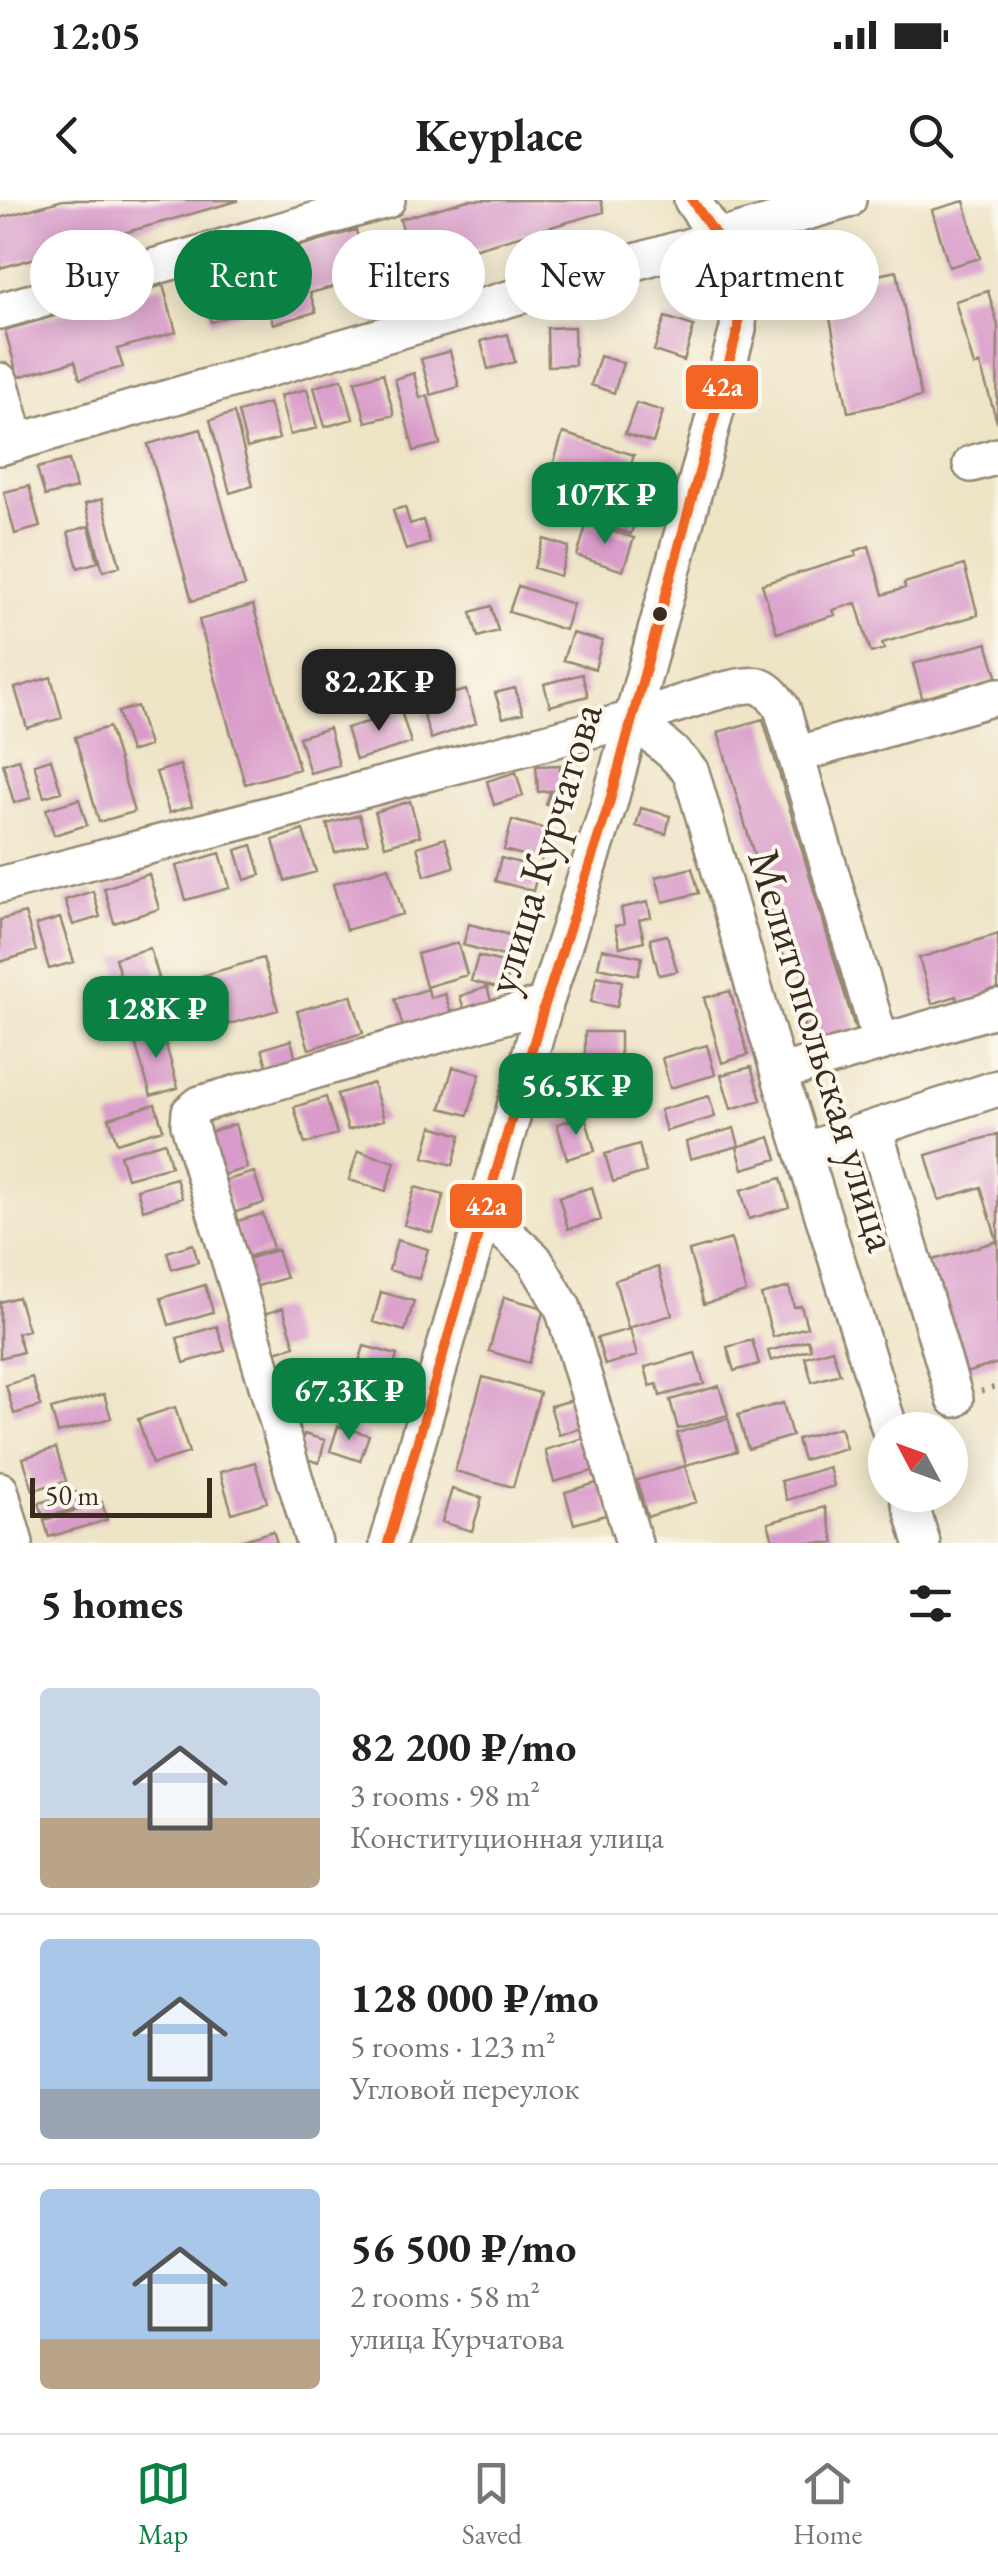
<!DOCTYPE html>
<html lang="en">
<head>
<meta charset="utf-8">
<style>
	body { margin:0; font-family:"EB Garamond",serif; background:#f2f2f2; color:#222; height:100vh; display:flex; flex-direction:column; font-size:38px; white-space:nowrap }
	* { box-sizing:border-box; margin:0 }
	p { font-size:32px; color:#767676 }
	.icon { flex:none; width:55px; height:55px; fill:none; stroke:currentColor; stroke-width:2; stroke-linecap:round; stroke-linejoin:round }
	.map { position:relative; height:1343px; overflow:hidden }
	.side { display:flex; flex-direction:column; background:#fff; flex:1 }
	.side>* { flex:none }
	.guide { position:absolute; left:30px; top:30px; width:940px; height:90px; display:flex; gap:20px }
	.needle { width:65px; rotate:311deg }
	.controls { position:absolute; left:868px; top:1212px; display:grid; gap:20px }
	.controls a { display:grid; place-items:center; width:100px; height:100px; border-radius:50%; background:#fff; box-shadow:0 5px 25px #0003; font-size:50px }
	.scale { position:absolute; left:30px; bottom:25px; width:182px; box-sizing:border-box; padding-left:10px; border:5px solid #3b2a1e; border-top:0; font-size:28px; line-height:35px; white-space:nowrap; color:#3b2a1e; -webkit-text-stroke:8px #fbf7ec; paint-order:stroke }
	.price { position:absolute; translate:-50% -85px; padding:0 22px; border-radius:20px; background:#0b8043; color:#fff; font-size:32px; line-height:65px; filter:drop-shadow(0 2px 5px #0008) }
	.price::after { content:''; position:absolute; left:50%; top:60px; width:30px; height:22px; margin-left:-15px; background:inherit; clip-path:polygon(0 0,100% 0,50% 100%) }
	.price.current { background:#222; color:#fff }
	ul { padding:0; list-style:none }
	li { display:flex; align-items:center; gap:30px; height:250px; padding:0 40px }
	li+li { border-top:2px solid #e0e0e0 }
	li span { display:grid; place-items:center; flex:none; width:280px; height:200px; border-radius:10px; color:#555 }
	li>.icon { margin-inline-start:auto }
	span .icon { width:120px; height:120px; fill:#fffc; stroke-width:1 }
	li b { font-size:42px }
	h2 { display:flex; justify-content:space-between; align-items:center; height:120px; padding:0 40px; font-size:42px }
	.chip { padding:0 35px; border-radius:45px; background:#fff; box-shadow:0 5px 25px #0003; font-size:35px; line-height:90px }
	.chip.current { background:#0b8043; color:#fff }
	.status { display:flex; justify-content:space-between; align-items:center; height:70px; padding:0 50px; background:#fff; direction:ltr }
	.status svg { height:28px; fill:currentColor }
	header { display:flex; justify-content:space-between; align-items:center; height:130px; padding:0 40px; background:#fff; font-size:45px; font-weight:700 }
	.tab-bar { display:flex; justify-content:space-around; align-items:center; height:140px; border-top:2px solid #e0e0e0; background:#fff; font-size:28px; color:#767676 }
	.tab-bar a { display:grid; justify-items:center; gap:5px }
	.tab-bar .current { color:#0b8043 }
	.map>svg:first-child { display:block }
</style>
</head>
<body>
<div class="status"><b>12:05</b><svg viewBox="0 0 49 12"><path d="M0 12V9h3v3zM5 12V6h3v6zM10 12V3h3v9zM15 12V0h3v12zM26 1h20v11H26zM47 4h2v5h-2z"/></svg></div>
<header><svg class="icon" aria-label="back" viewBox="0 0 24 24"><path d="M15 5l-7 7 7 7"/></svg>Keyplace<svg class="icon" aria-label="search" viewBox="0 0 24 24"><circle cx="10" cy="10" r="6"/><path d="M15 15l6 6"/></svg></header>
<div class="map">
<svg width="998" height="1343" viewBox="0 0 998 1343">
	<rect width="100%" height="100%" fill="#fbf7ec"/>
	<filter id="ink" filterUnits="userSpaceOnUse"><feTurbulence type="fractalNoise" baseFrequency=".01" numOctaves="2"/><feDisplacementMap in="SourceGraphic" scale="20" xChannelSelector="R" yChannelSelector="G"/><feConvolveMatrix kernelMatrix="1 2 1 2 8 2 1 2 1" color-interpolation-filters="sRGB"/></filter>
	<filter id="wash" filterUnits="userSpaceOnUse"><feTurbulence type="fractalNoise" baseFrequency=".0048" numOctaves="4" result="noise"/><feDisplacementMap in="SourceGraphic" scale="40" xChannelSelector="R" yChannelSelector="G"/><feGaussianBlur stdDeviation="2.25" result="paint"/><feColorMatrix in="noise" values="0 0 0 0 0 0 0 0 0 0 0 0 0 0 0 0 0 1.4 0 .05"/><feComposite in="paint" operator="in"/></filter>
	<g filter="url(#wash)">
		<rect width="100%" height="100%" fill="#eee4c6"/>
		<g id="blocks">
			<path fill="#d99bca" d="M63,0h174v1l-237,67v-50z
				M468,0h133l3,12 -191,54 -13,-47z
				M964,1l16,57 -31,9 -17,-57z
				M356,30l13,47 -59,16 6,19 -43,12 -5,-19 -57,17 -13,-47z
				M897,71l24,126 -73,15 -24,-126z
				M163,85l13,47 -59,17 6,18 -43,12 -5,-18 -57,16 -13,-47z
				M988,91l10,35 -1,96 -17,-58 -6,2 -19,-65z
				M665,117l29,9 -10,35 -30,-10z
				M574,127l1,38 -27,1 -1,-38z
				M508,134l7,28 -27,7 -7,-28z
				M450,151l9,36 -28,8 -10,-36z
				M600,156l23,7 -9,30 -23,-8z
				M383,173l11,42 -28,7 -11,-41z
				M414,173l6,25 8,-2 12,48 -26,7 -19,-72z
				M342,179l11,40 -28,8 -11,-40z
				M307,189l10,39 -27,7 -10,-39z
				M269,203l10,36 -32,9 -9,-36z
				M636,203l27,8 -10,32 -28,-9z
				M234,213l19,73 -23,7 -20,-73z
				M201,229l44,157 -53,15 -44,-157z
				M563,233l71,22 -12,36 -70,-23z
				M69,260l7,28 -31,8 -8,-28z
				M571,283l69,21 -9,30 -70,-22z
				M29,286l11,41 -25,7 -11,-42z
				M102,299l18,67 -17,5 -18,-67z
				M405,307l5,17 13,-4 7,23 -24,7 -13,-40z
				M587,323l47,15 -11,33 -46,-15z
				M89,326l9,36 -20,6 -10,-36z
				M544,339l25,8 -9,29 -26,-8z
				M869,346l14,49 22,-7 -1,-5 60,-18 14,50 -96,28 2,6 -13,4 -15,-50 -23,7 2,5 -58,18 -15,-49 94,-28 -1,-5z
				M518,386l55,18 -8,26 -56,-18z
				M253,405l46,164 -54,15 -46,-164z
				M491,406l7,25 -20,6 -7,-25z
				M572,433l30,8 -7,28 -32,-9z
				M987,443l11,36 -75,22 -10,-37z
				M582,474l6,22 -38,10 -6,-22z
				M51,477l11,41 -35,10 -12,-40z
				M515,488l8,25 -20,5 -8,-25z
				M466,490l10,33 -45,16 -8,-26 20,-6 -3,-10z
				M137,506l12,40 -19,6 -12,-40z
				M400,508l11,35 -55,17 -10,-32 25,-7 -1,-4z
				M763,519l93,313 -46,14 -92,-314z
				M109,527l25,85 -35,10 -24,-85z
				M329,528l10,37 -29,8 -11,-36z
				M19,559l12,39 -17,5 -11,-39z
				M51,559l10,33 -17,5 -10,-33z
				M180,565l12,41 -23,7 -13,-41z
				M560,565l2,28 -6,14 -10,-3 5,-13 -13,1 -2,-26z
				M516,572l7,24 -29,9 -7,-24z
				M79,599l8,26 -33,10 -8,-26z
				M410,601l10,35 -35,10 -10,-34z
				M641,608l29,8 -4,18 -30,-8z
				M359,615l9,28 -33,10 -8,-29z
				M512,620l37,10 -8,30 -37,-10z
				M303,630l13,42 -31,9 -12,-41z
				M445,638l9,29 -29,9 -8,-29z
				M252,645l9,30 -16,5 -9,-30z
				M220,653l10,35 -44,12 -10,-34z
				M501,658l38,10 -6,23 -38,-10z
				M389,667l14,47 -57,16 -13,-46z
				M692,668l7,25 -36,9 -7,-25z
				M149,674l10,35 -45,14 -10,-35z
				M93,691l7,26 -27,8 -8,-25z
				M648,702l3,15 -12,3 5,21 -24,6 -5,-21 9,-2 -3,-16z
				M25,713l11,38 -36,11v-42z
				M60,718l14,44 -25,7 -13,-44z
				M469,724l48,13 -6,21 -48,-13z
				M998,734v57l-40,12 -2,-7 -24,8 -13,-46z
				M667,735l10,36 -18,4 -9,-36z
				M458,743l9,32 -41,12 -9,-33z
				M150,748l9,30 -35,11 -9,-31z
				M602,749l40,8 -4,18 -40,-8z
				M478,756l32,8 -6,26 -33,-9z
				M263,758l15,52 -62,18 -15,-52z
				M597,776l25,5 -5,26 -26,-5z
				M487,787l6,21 -27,8 -6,-20z
				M428,789l2,9 15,-4 7,23 -48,14 -9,-32z
				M730,791l18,64 -26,8 -18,-65z
				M351,795l12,38 -54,16 -12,-38z
				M161,827l17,61 -27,8 -18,-61z
				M585,832h35v34h-35z
				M291,840l6,24 -28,8 -7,-23z
				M707,845l8,30 -45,13 -8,-30z
				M453,867l27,7 -12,41 -27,-7z
				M751,867l10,33 -30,9 -10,-34z
				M373,883l11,37 -36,10 -11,-36z
				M709,896l6,21 -49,14 -6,-21z
				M326,897l11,37 -32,10 -11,-37z
				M155,904l8,25 -46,14 -8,-25z
				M585,916l10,35 -28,8 -10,-35z
				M235,924l12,44 -27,8 -13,-43z
				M432,926l29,9 -8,30 -29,-8z
				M734,928l5,18 -49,13 -4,-17z
				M998,934v107h-1l-16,-54 -42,13 -13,-45z
				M770,937l7,22 -34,10 -6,-22z
				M165,942l6,24 -44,12 -7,-23z
				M639,944l7,28 -33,10 -8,-28z
				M358,951l37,11 -9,29 -37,-11z
				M254,972l10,31 -31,10 -10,-32z
				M176,978l6,20 -39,12 -6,-21z
				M781,978l8,29 -40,12 -8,-29z
				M415,987l29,8 -11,38 -29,-8z
				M592,987l9,33 -33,9 -9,-32z
				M263,1014l10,35 -29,9 -11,-36z
				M731,1039l15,53 -42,12 -15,-53z
				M397,1040l31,9 -9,30 -30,-9z
				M998,1041v122l-39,12 -33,-113z
				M193,1044l5,18 -26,7 -5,-17z
				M277,1050l9,28 -35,10 -8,-28z
				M658,1067l14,48 -44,13 -13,-48z
				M205,1085l8,27 -44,13 -8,-27z
				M789,1087l5,20 7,-1 6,21 -34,10 -12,-42z
				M381,1092l33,9 -9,30 -32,-9z
				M18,1097l10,33 -11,3 6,19 -23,6v-56z
				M504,1097l40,11 -15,55 -40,-12z
				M283,1108l12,38 -26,8 -11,-38z
				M217,1126l8,25 -41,12 -7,-25z
				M630,1129l7,27 -32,9 -8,-27z
				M752,1140l7,24 -25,7 -7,-24z
				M808,1140l3,9 -40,12 -3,-10z
				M364,1146l33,9 -8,29 -34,-10z
				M832,1149l8,25 -28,8 -7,-25z
				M695,1153l9,31 -44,12 -3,-12 -7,2 -5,-19z
				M32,1177l9,29 -27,8 -8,-29z
				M483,1177l57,16 -27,94 -58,-16z
				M719,1186l9,29 -50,14 -8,-29z
				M104,1194l7,24 -53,15 -7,-24z
				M577,1199l8,28 -26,8 -9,-29z
				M783,1203l9,33 -44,13 -10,-34z
				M175,1207l14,46 -37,11 -14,-45z
				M728,1218l9,33 -51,14 -9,-32z
				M338,1226l31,9 -9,26 -30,-10z
				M840,1227l6,21 -43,12 -6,-21z
				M304,1234l21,6 -6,23 -22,-7z
				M587,1237l9,33 -42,12 -9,-32z
				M56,1248l10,33 -33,9 -10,-32z
				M255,1262l12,40 -35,11 -12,-41z
				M685,1266l11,36 -49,15 -10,-37z
				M829,1267l5,19 -47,14 -6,-19z
				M600,1282l9,32 -35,10 -9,-32z
				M452,1289l30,9 -10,33 -30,-9z
				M76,1292l4,15 -36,11 -5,-15z
				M102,1302l5,18 -58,17 -5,-17z
				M825,1307l10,36h-61l-6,-20z
				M273,1331l4,12h-40v-1z"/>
		</g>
	</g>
	<g filter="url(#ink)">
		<use href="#blocks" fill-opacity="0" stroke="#948772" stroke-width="2.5"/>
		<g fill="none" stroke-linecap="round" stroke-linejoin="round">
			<g stroke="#948772" stroke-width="40">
				<path id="minor" d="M0,111l387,-111
					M0,181l17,61
					M0,247l848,-247
					M971,264l27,-8
					M633,519l40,34 18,19 92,315 107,343
					M796,555l202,-59
					M0,685l633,-166c24,-7 106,-39 126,-33 11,4 17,13 23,22l99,335
					M779,873l219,-65
					M874,928l81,271
					M803,951l195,-63
					M484,1014l50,45 29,49 71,235
					M0,1290l15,53
					M908,1295l14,48
					M314,1343l-125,-419 1,-12 10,-8 345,-100
					M388,1343l157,-539 64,-200 129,-475 1,-46 -22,-46 -25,-37"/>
			</g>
			<path stroke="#948772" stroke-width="5" stroke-dasharray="2.5 8" stroke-linecap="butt" d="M981,1191l17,-5"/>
			<use href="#minor" stroke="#fff" stroke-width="35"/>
			<g stroke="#fbf7ec" stroke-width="18">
				<path id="bus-1" d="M388,1343l157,-539 64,-200 129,-475 1,-46 -22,-46 -25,-37"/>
			</g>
			<use href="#bus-1" stroke="#f26522" stroke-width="10"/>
		</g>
	</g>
	<circle fill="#3b2a1e" stroke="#fbf7ec" stroke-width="4" cx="660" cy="414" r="9"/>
	<g text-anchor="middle" stroke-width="8" stroke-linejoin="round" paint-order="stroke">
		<g font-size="45" fill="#3b2a1e" stroke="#fbf7ec">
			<text transform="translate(543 648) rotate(-73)" y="16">улица Курчатова</text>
			<text transform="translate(824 850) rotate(73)" y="16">Мелитопольская улица</text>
		</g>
	</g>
	<g stroke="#fbf7ec" stroke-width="4">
		<rect x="684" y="163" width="76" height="48" rx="10" fill="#f26522"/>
		<rect x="448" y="982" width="76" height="48" rx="10" fill="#f26522"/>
	</g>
	<g font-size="28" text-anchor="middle" font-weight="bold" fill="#fff">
		<text x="722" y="196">42a</text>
		<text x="486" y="1015">42a</text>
	</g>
</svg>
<div class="controls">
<a><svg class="needle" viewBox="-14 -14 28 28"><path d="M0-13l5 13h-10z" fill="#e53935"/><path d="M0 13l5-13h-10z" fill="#767676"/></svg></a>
</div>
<div class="scale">50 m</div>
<b class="price" style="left:605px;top:347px">107K ₽</b>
<b class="price current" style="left:379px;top:534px">82.2K ₽</b>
<b class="price" style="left:156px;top:861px">128K ₽</b>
<b class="price" style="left:576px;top:938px">56.5K ₽</b>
<b class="price" style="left:349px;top:1243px">67.3K ₽</b>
<div class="guide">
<a class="chip">Buy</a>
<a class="chip current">Rent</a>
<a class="chip">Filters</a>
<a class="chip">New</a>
<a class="chip">Apartment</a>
</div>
</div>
<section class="side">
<h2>5 homes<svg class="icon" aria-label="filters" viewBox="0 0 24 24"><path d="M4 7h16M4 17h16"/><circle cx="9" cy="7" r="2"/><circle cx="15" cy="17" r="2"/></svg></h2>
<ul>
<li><span style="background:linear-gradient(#c9d6e8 65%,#b9a48a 0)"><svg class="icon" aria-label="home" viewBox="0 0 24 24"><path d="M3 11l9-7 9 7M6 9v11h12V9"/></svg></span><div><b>82 200 ₽/mo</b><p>3 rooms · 98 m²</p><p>Конституционная улица</p></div></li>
<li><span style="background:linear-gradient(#a9c7e8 75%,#9aa5b1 0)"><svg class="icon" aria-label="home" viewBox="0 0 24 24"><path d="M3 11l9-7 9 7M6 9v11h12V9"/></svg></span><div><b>128 000 ₽/mo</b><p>5 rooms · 123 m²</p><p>Угловой переулок</p></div></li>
<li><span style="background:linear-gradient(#a9c7e8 75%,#b9a48a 0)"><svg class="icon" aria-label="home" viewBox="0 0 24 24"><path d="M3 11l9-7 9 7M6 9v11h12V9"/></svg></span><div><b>56 500 ₽/mo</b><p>2 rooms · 58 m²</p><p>улица Курчатова</p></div></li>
</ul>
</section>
<nav class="tab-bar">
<a class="current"><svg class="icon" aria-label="map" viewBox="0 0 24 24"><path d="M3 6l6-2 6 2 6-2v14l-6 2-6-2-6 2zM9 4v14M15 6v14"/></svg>Map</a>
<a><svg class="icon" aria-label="saved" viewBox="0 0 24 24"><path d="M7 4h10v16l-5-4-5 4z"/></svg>Saved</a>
<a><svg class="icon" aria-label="home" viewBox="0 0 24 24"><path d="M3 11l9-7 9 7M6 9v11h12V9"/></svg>Home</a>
</nav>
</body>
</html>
